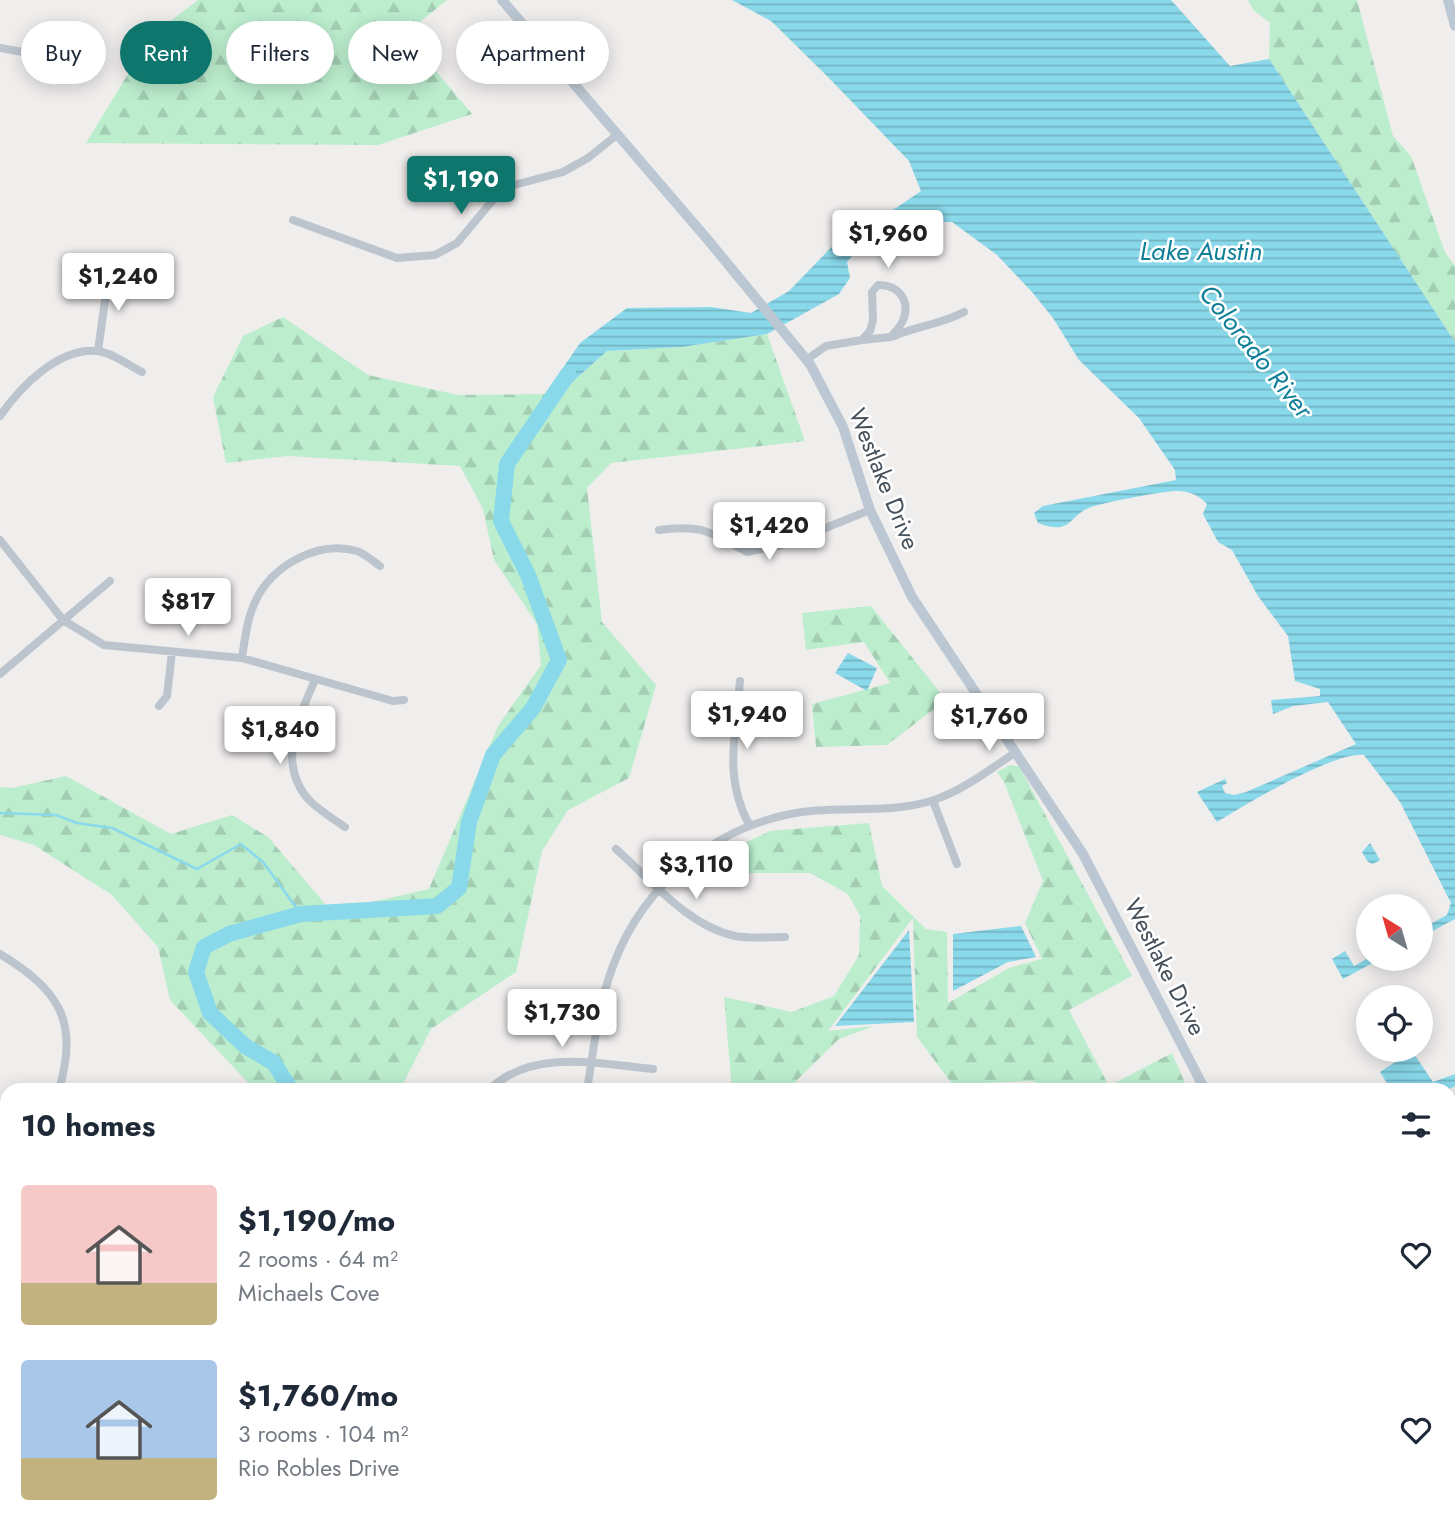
<!DOCTYPE html>
<html lang="en">
<head>
<meta charset="utf-8">
<style>
	body { margin:0; font-family:Jost,sans-serif; background:#f2f2f3; color:#1f2937; height:100vh; display:flex; flex-direction:column; font-size:26px; white-space:nowrap }
	* { box-sizing:border-box; margin:0 }
	p { font-size:23px; color:#747a83 }
	.icon { flex:none; width:38px; height:38px; fill:none; stroke:currentColor; stroke-width:2; stroke-linecap:round; stroke-linejoin:round }
	.map { position:relative; flex:1; overflow:hidden }
	.panel { position:absolute; left:0px; top:1083px; width:1456px; height:450px; display:flex; flex-direction:column; background:#fff; border-radius:21px 21px 0 0; box-shadow:0 4px 18px #0003 }
	.panel>* { flex:none }
	.banner { position:absolute; left:21px; top:21px; width:700px; height:63px; display:flex; gap:14px }
	.needle { width:46px; rotate:323deg }
	.buttons { position:absolute; left:1356px; top:894px; display:grid; gap:14px }
	.buttons a { display:grid; place-items:center; width:77px; height:77px; border-radius:50%; background:#fff; box-shadow:0 4px 18px #0003; font-size:35px }
	.price { position:absolute; translate:-50% -60px; padding:0 16px; border-radius:7px; background:#fff; color:#222; font-size:23px; line-height:46px; filter:drop-shadow(0 2px 4px #0008) }
	.price::after { content:''; position:absolute; left:50%; top:42px; width:21px; height:16px; margin-left:-10px; background:inherit; clip-path:polygon(0 0,100% 0,50% 100%) }
	.price.current { background:#0f766e; color:#fff }
	ul { padding:0; list-style:none }
	li { display:flex; align-items:center; gap:21px; height:175px; padding:0 21px }
	li span { display:grid; place-items:center; flex:none; width:196px; height:140px; border-radius:7px; color:#555 }
	li>.icon { margin-inline-start:auto }
	span .icon { width:84px; height:84px; fill:#fffc; stroke-width:1 }
	li b { font-size:30px }
	h2 { display:flex; justify-content:space-between; align-items:center; height:84px; padding:0 21px; font-size:30px }
	.pill { padding:0 24px; border-radius:32px; background:#fff; box-shadow:0 4px 18px #0003; font-size:24px; line-height:63px }
	.pill.current { background:#0f766e; color:#fff }
	.map>svg:first-child { display:block }
</style>
</head>
<body>
<div class="map">
<svg width="1455" height="1532" viewBox="0 0 1455 1532">
	<defs>
		<pattern id="forest-firs" width="22" height="20" patternUnits="userSpaceOnUse" patternTransform="scale(1.75)"><rect width="22" height="20" fill="#bceece"/><path d="M5 1l3.5 6h-7zM16 11l3.5 6h-7z" fill="#a3ceb3"/></pattern>
		<pattern id="water-rules" width="6" height="5" patternUnits="userSpaceOnUse" patternTransform="scale(1.75)"><rect width="6" height="5" fill="#89d9eb"/><path d="M0 2.5h6" fill="none" stroke="#72b2c1"/></pattern>
	</defs>
	<rect width="100%" height="100%" fill="#f0eded"/>
	<path fill="url(#forest-firs)" d="M198,0h249l-42,34 67,80 -94,31 -292,-2 65,-107z
		M1248,0h109l36,136 18,20 34,96 10,14v76l-186,-283 1,-36 -17,-13z
		M283,317l85,58 90,20 86,-1 25,-9 38,-34 75,-4 85,-13 38,107 -194,22 -24,25 15,134 54,63 -27,93 -61,32 -26,41 -26,121 -85,57 -31,61h-145l-85,-90 -12,-53 -46,-52 -78,-50 -34,-10v-48l12,1 54,-12 105,58 61,-19 36,22 58,68 46,-3 57,-13 69,-163 43,-61 -4,-41 -43,-64 -11,-51 -23,-43 -172,-10 -62,7 -13,-66 30,-61z
		M871,606l75,94 -59,45 -71,2 -4,-43 78,-21 -26,-41 -58,8 -4,-37z
		M1010,765l9,1 113,210 -63,34 40,76 63,-33 16,37h-125l-32,-9 -49,2 -26,6 -39,-52 -4,-119 -85,113 46,-5 -35,13 -43,42 -4,9h-60l-8,-93 68,15 42,-16 25,-41 1,-39 -12,-22 -38,-21h-71l-15,-20 46,-22 99,-8 13,63 44,43 21,3 1,71 61,-35 33,-9 -17,-36 18,-42 -39,-99 -7,-10z
		M7,1444v82h328l2,6h-337v-83z
		M632,1526h59l9,6h-67z"/>
	<path fill="url(#water-rules)" d="M732,0h439l59,66 39,-7 186,283v577l-34,18v-8l26,-14 4,-12 -51,-101 -36,-47c-29,-4 -120,50 -147,67l-20,-30 28,-13 2,4 -5,3 3,7 9,2 12,-3 110,-48 -28,-42 -35,4 -20,8 -2,-14 49,-4v-7l-25,-8 -7,-45 -30,-40 -26,-46 -14,-8 -15,-28 4,-10c-7,-8 -18,-13 -29,-13 -16,0 -72,11 -87,16 -24,9 -18,29 -53,16l-4,-10 9,-7 133,-26 -1,-10 -36,-52 -60,-58 -26,-42 -21,-26 -35,-37 -45,-33h-32l-45,8 -28,32 3,16 -11,16 -72,40 -85,13 -75,4 -38,34 -24,9 35,-51 47,-35 84,-1 40,6 38,-22 60,-62 47,-21 25,-17 -12,-30 -83,-86 -55,-54z
		M848,653l29,15 -10,23 -32,-18z
		M1370,843l10,17 -7,4 -5,-2 -6,-10z
		M1021,926l15,31 -28,5 -55,29v-57z
		M909,930l5,92 -79,4z
		M1345,951l9,15 14,-8 12,1 -37,20 -11,-20z
		M1412,1051l21,31 22,-8v12l-8,4h-56l-11,-18z"/>
	<g fill="none" stroke-linecap="round" stroke-linejoin="round">
		<path stroke="#89d9eb" stroke-width="2.5" d="M0,813l56,2 21,8 35,5 85,41 44,-25 22,18 38,52"/>
		<path stroke="#89d9eb" stroke-width="16" d="M291,1090l-17,-27 -29,-17 -35,-33 -14,-41 8,-25 25,-13 72,-20 136,-8 22,-18 10,-66 24,-67 40,-47 26,-48 -31,-85 -27,-54 6,-57 61,-90
			M0,1477l7,-4"/>
		<path stroke="#bcc5cd" stroke-width="8" d="M0,48l34,6
			M293,220l104,38 38,-3 22,-12 46,-55 60,-16 25,-14 30,-24
			M894,336c23,-10 48,-12 70,-24
			M98,351l11,-80
			M806,360l20,-14 36,-6 8,-9 3,-11 -1,-28 6,-7c19,-1 32,14 26,33 -2,7 -9,14 -13,19l-29,3
			M0,416c21,-30 58,-68 97,-65 14,1 33,15 45,21
			M659,530c44,-6 50,2 88,22l39,-8 84,-34
			M0,540l63,80 41,25 138,13 151,43 11,-1
			M242,658c3,-19 5,-40 14,-58 17,-35 62,-60 101,-49 8,3 16,10 23,15
			M0,674l110,-93
			M315,680c-16,37 -39,84 -6,120 10,10 24,19 36,27
			M740,681c-4,50 -17,97 9,143
			M159,706l8,-10 5,-44
			M933,801l24,63
			M616,849c35,31 72,77 119,87 16,3 33,1 50,1
			M0,954c59,36 79,66 59,136
			M489,1090c42,-42 110,-26 164,-21
			M587,1090c7,-42 11,-85 26,-124 30,-82 103,-141 189,-154 42,-6 90,2 132,-12 30,-10 56,-31 82,-48
			M0,1210l7,-8
			M1449,1391l6,-1
			M572,1532v-6"/>
		<path stroke="#bbc7d2" stroke-width="10" d="M502,0l206,240 102,124 33,63 27,83 42,87 171,257 122,236
			M1448,0l7,26
			M1173,1532l1,-6"/>
	</g>
	<g text-anchor="middle" stroke-width="5" stroke-linejoin="round" paint-order="stroke">
		<g font-size="24" fill="#46515b" stroke="#fff">
			<text transform="translate(884 479) rotate(68)" y="8">Westlake Drive</text>
			<text transform="translate(1165 967) rotate(63)" y="8">Westlake Drive</text>
		</g>
		<g font-size="26" font-style="italic" fill="#0e7f97" stroke="#fff">
			<text x="1201" y="260">Lake Austin</text>
			<text transform="translate(1256 351) rotate(51)" y="9">Colorado River</text>
		</g>
	</g>
</svg>
<div class="buttons">
<a><svg class="needle" viewBox="-14 -14 28 28"><path d="M0-13l5 13h-10z" fill="#e53935"/><path d="M0 13l5-13h-10z" fill="#747a83"/></svg></a>
<a><svg class="icon" aria-label="locate" viewBox="0 0 24 24"><circle cx="12" cy="12" r="6"/><path d="M12 2v4M12 18v4M2 12h4M18 12h4"/></svg></a>
</div>
<b class="price current" style="left:461px;top:216px">$1,190</b>
<b class="price" style="left:888px;top:270px">$1,960</b>
<b class="price" style="left:118px;top:313px">$1,240</b>
<b class="price" style="left:769px;top:562px">$1,420</b>
<b class="price" style="left:188px;top:638px">$817</b>
<b class="price" style="left:747px;top:751px">$1,940</b>
<b class="price" style="left:989px;top:753px">$1,760</b>
<b class="price" style="left:280px;top:766px">$1,840</b>
<b class="price" style="left:696px;top:901px">$3,110</b>
<b class="price" style="left:562px;top:1049px">$1,730</b>
<div class="banner">
<a class="pill">Buy</a>
<a class="pill current">Rent</a>
<a class="pill">Filters</a>
<a class="pill">New</a>
<a class="pill">Apartment</a>
</div>
<section class="panel">
<h2>10 homes<svg class="icon" aria-label="filters" viewBox="0 0 24 24"><path d="M4 7h16M4 17h16"/><circle cx="9" cy="7" r="2"/><circle cx="15" cy="17" r="2"/></svg></h2>
<ul>
<li><span style="background:linear-gradient(#f6c9c9 70%,#c2b280 0)"><svg class="icon" aria-label="home" viewBox="0 0 24 24"><path d="M3 11l9-7 9 7M6 9v11h12V9"/></svg></span><div><b>$1,190/mo</b><p>2 rooms · 64 m²</p><p>Michaels Cove</p></div><svg class="icon" aria-label="heart" viewBox="0 0 24 24"><path d="M12 20l-8-8c-3-5 5-10 8-4 3-6 11-1 8 4z"/></svg></li>
<li><span style="background:linear-gradient(#a9c7e8 70%,#c2b280 0)"><svg class="icon" aria-label="home" viewBox="0 0 24 24"><path d="M3 11l9-7 9 7M6 9v11h12V9"/></svg></span><div><b>$1,760/mo</b><p>3 rooms · 104 m²</p><p>Rio Robles Drive</p></div><svg class="icon" aria-label="heart" viewBox="0 0 24 24"><path d="M12 20l-8-8c-3-5 5-10 8-4 3-6 11-1 8 4z"/></svg></li>
</ul>
</section>
</div>
</body>
</html>
